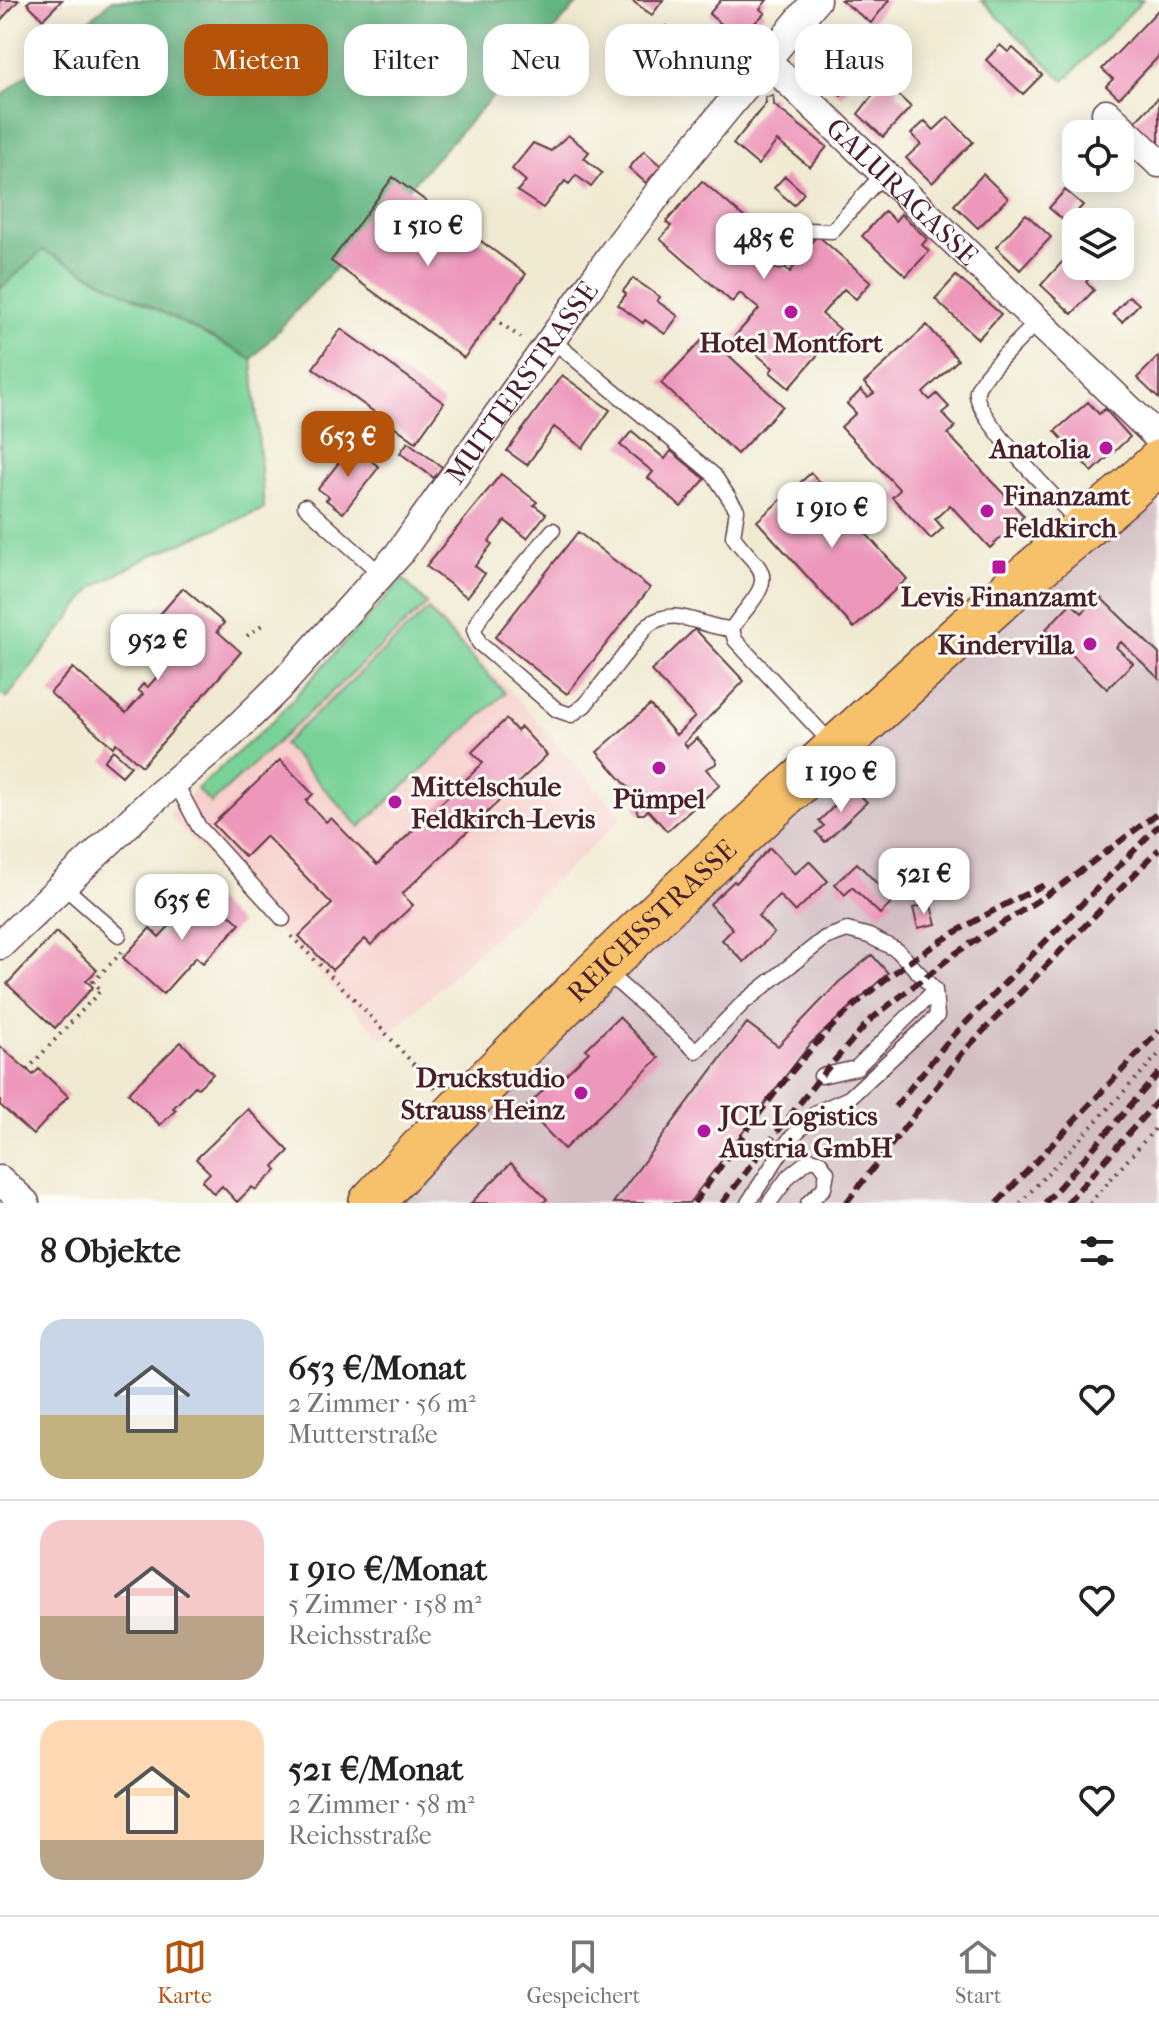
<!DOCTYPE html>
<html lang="de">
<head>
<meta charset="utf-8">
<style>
	body { margin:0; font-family:"IM FELL French Canon",serif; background:#f6f6f6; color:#222; height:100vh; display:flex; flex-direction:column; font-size:30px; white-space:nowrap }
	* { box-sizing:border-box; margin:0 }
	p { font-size:26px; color:#767676 }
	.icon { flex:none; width:44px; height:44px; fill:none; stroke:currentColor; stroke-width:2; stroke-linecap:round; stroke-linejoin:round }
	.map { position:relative; height:1203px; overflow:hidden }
	.side { display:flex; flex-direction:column; background:#fff; flex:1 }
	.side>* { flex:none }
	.hud { position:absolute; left:24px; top:24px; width:1112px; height:72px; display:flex; gap:16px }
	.controls { position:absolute; left:1062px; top:120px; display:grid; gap:16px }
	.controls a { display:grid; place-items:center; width:72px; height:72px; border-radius:16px; background:#fff; box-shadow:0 4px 20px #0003; font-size:40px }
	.price { position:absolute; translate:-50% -68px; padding:0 18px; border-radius:16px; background:#fff; color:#222; font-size:26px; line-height:52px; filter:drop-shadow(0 2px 4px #0008) }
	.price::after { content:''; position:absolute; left:50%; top:48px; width:24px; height:18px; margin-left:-12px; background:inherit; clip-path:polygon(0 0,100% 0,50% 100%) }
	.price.on { background:#b45309; color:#fff }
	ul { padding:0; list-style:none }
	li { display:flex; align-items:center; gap:24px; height:200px; padding:0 40px }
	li+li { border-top:2px solid #e0e0e0 }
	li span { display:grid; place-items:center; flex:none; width:224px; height:160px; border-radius:24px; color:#555 }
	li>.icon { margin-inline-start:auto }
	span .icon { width:96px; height:96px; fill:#fffc; stroke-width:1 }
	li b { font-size:34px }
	h2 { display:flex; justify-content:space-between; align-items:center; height:96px; padding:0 40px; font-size:34px }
	.chip { padding:0 28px; border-radius:24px; background:#fff; box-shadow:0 4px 20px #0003; font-size:28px; line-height:72px }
	.chip.on { background:#b45309; color:#fff }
	.menu { display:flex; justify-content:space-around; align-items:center; height:112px; border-top:2px solid #e0e0e0; background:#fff; font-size:22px; color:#767676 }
	.menu a { display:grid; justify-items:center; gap:4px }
	.menu .on { color:#b45309 }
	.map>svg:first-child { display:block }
</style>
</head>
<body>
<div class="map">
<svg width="1159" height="1203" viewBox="0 0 1159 1203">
	<rect width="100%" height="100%" fill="#fdfcf7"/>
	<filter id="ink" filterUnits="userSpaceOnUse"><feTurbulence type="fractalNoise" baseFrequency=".0125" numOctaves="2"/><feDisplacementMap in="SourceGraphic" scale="16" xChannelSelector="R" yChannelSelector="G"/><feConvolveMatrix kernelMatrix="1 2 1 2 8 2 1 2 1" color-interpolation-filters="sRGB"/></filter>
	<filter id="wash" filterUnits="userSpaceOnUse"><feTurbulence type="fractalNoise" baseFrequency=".006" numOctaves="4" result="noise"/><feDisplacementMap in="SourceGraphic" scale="32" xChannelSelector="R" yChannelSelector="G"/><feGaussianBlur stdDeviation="1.8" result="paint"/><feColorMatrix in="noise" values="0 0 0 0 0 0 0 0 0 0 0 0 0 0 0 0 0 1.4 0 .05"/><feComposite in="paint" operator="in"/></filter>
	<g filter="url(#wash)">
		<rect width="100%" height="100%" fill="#f0ead2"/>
		<path fill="#f7d0cc" d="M403,579l109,114 111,125 -240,222 -215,-225 105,-94z"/>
		<path fill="#d2bec3" d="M1159,440v763h-790z"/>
		<path fill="#78d298" stroke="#617862" stroke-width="2" d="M981,0h162l-79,81z
			M43,250l209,109 12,150 -112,46 -58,32 -87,111 -7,-5v-404z
			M403,579l24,25 -216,199 -14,-14 76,-68z
			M428,610l77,83 -145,134 -77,-83z"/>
		<path fill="#62b480" stroke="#566a56" stroke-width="2" d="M112,0h469l-329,359 -209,-109 -43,39v-191z"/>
		<g id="blocks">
			<path fill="#ed98bb" d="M0,0h19l-19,21z
				M31,0h31l-19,19 -16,-16z
				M631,0h32l-11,15z
				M721,0h46l-7,9 5,4 -26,25 -30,-24z
				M841,0h48l-18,23z
				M1159,9v47l-40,42 -13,-12 7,-7 -11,-10z
				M666,26l12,10 4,-5 8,7 -3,4 12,10 -29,36 -32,-26z
				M830,36l8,8 7,-8 16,15 -14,14 12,12 -18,19 -36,-33z
				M1000,45l8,7 5,-4 29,27 -19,19 -37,-34z
				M889,81l10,9 -3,3 15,14 -28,30 -25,-23 22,-28 2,2z
				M773,96l1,9 53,42 -17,20 -33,-26 -19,24 -25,-21 33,-41 -1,-6z
				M1159,97v51l-26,-24z
				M948,117l25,25 -41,41 -26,-25 15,-14 -10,-10 14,-13 9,9z
				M568,135l21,17 -5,6 18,15 -11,14 -15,-12 -7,9 -4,-3 -22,27 -26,-17 9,-10 -14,-12 21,-26 18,8z
				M644,151l17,15 -15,17 -17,-15z
				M983,174l25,24 -30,30 -24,-23z
				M785,176l19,17 -10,12 -20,-17z
				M393,177l133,97 -62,84 -133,-97z
				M702,181l79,68 -7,9 16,14 27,-37 54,47 -15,17 -12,-10 -22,25 18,15 -51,59 -19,-16 3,-4 -38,-32 24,-27 -19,-16 -8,9 -72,-63 11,-13 -5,-4z
				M1065,190l18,15 -16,18 -18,-15z
				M885,211l10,10 6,-7 26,25 -5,6 7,6 -23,25 -44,-40z
				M1026,214l25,23 -31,33 -24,-23z
				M1076,247v19h8l-3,3 9,8 -4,5 8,8 -22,24 -31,-29z
				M956,276l45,38 -23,25 -43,-40z
				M633,278l27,19 -3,4 21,15 -13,18 -20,-14 -2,3 -25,-18 8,-11 -3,-3z
				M1129,296l10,8 -17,18 -9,-8z
				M927,325l31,35 -35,33 7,7 7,-6 12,13 -7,6 13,14 -7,7 76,82 -34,32 -40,-43 -15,14 8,9 -12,11 -39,-42 8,-7 -59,-63 15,-14 -9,-9 14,-14 7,7 6,-4 -10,-10z
				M341,329l103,74 -28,39 -103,-74z
				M707,335l76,71 -46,48 -76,-71z
				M1159,356v43l-22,-21z
				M562,375l48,35 -27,38 -29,-21 -27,38 -20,-14z
				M1088,402l11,12 6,-5 25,28 -38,35 -37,-41z
				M632,431l33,28 6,-8 34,28 -24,28 -33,-29 5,-6 -33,-27z
				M408,442l34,25 -8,11 -34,-25z
				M352,446l27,21 -36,46 -17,-13 3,-3 -11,-8z
				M811,473l96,106 -53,49 -97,-107z
				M501,474l36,28 -3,3 12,9 -19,24 -22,-17 -16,20 3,3 -17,22 10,8 -18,23 -41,-31z
				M578,532l72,56 -83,106 -72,-57z
				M183,588l41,35 -7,8 24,21 -99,114 -26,-23 -3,4 -63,-54 23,-25 53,45 17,-19 -5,-4 5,-6 5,3 19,-22 -4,-4 5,-6 4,4 7,-7 -30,-25z
				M1099,596l60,58v25l-38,-37 -5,5 17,16 -26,26 -61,-60 25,-26 11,10z
				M695,629l49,52 -60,62 3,4 10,-9 19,22v4l-10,5 14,16 -53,46 -19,-21 -4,4h-6l-3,-9 5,-4 -43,-49 53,-47 26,30 19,-18 -44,-46z
				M506,719l11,12 4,-4 26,28 -145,139 11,11 -42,40 -6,-6 -33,31 -33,-34 33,-32 -66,-68 -21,21 -32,-33 67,-64 33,34 -7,7 20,21 5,-4 46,47 106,-102 -11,-11z
				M113,750l18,16 -9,10 -18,-15z
				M853,788l14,14 -42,40 -9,-10 8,-6 -5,-5z
				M770,848l25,26 14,-13 19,20 -33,31 -16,-17 -21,21 16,17 -30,29 -22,-22 11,-11 -23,-25 24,-23 2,2z
				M857,863l37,38 -14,13 -28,-27 -7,8 -10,-11z
				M203,890l37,34 -37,39 -7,-6 -33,37 -40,-36 27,-30 9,9z
				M930,903l6,21 -18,4 -5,-20z
				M56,932l41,38 -11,11 7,6 -38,41 -48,-44z
				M872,955l16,18 -77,70 -122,160h-76l134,-180 31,23 61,-64z
				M619,1017l40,41 -95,91 -39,-41 34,-33 3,3 27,-26 -3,-3z
				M181,1042l32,32 -15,14 -3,-2 -22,22 3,2 -16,15 -32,-32z
				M0,1046l33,29 6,-6 29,27 -35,39 -33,-30z
				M248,1109l41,42 -15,15 3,4 -21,20 -4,-3 -15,15 -15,-16 -8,8 -12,-13 8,-8 -14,-14z
				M511,1163l36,36 -4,4h-72z"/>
		</g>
	</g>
	<g filter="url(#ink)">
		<use href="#blocks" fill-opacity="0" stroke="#633d44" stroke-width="2"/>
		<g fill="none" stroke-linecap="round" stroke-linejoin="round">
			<g stroke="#633d44" stroke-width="17">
				<path id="lane" d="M780,262l28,-32 24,1 52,-58
					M1038,321c-12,13 -58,55 -61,70 -6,24 86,114 105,135
					M551,339l163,136 23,35 -4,26c7,11 16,19 24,29 18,22 -15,44 -25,64l3,11 99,106
					M305,506l77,69
					M553,530l-71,84 -8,16 5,13 78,67 14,5 14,-10 63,-80c30,-21 51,3 84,4
					M175,782l24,45 84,92
					M62,885l57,50
					M604,970l92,81 47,-48 82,-65 22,-8 22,6 28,14 38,40
					M748,1203l41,-63 28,-28 32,-14 88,-82 -2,-26 -79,78 -35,8
					M769,1203l20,-27 21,-17 9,2 8,11 -3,16 -16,15"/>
			</g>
			<g stroke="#633d44" stroke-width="31">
				<g id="street">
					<path id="s1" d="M767,61l392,377"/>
					<path d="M1106,113l53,50"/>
					<path id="s2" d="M0,945l152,-144 80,-68 51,-50 115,-128 216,-303 61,-81 141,-171"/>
					<path d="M0,1180l25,23"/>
				</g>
			</g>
			<g stroke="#633d44" stroke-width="47">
				<g id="primary">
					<path id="s3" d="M371,1203c195,-212 410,-406 623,-598 54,-49 112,-93 165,-143"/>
				</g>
			</g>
			<path stroke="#633d44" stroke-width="4" stroke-dasharray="2 6" stroke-linecap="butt" d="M494,318l27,20
				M247,636l15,-11
				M291,936l71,71 74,82
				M27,1070l74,-80 -8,-8 29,-30
				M1020,1203l139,-149
				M1090,1203l69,-79"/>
			<use href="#lane" stroke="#fff" stroke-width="14"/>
			<use href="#street" stroke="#fff" stroke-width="28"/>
			<use href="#primary" stroke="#f6c16b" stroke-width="44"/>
			<path stroke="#4a1f2b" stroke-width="6" stroke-dasharray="12 6" stroke-linecap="butt" d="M895,1107l53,-66 211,-216
				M694,1203c42,-57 82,-117 131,-169 62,-66 141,-111 221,-150
				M722,1203l99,-127 49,-56 86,-67 106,-68 97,-73
				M846,1203l118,-152 195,-202
				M997,1203l162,-172
				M1045,1203l114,-130
				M1067,1203l92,-104"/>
		</g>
	</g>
	<g fill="#b5179e" stroke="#fdfcf7" stroke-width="3">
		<circle cx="791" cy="312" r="8"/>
		<circle cx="1106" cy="448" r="8"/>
		<circle cx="987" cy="511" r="8"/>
		<rect x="991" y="559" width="16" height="16" rx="4"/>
		<circle cx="1090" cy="644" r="8"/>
		<circle cx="659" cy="768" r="8"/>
		<circle cx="395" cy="802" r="8"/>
		<circle cx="581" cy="1093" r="8"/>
		<circle cx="704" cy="1131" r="8"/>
	</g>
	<g text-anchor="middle" stroke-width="6" stroke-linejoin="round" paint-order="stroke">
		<g font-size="28" fill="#4a1f2b" stroke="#fdfcf7">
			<text dy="10" stroke="none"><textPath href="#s1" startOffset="188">GALURAGASSE</textPath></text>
			<text dy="10" stroke="none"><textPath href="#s2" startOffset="770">MUTTERSTRASSE</textPath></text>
			<text dy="10" stroke="none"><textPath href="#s3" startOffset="398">REICHSSTRASSE</textPath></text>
		</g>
		<g font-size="28" font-weight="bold" fill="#4a1f2b" stroke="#fdfcf7">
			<text x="791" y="352">Hotel Montfort</text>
			<text x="1090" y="458" text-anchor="end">Anatolia</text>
			<text x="1003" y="505" text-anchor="start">Finanzamt<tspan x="1003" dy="32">Feldkirch</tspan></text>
			<text x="999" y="606">Levis Finanzamt</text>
			<text x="1074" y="654" text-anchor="end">Kindervilla</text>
			<text x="411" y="796" text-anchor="start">Mittelschule<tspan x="411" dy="32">Feldkirch-Levis</tspan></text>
			<text x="659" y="808">Pümpel</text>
			<text x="565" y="1087" text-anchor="end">Druckstudio<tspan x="565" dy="32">Strauss Heinz</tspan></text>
			<text x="720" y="1125" text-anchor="start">JCL Logistics<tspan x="720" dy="32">Austria GmbH</tspan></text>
		</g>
	</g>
</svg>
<div class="controls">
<a><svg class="icon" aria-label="locate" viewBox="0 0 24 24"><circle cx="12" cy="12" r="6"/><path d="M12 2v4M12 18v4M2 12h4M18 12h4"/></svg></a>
<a><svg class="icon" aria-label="layers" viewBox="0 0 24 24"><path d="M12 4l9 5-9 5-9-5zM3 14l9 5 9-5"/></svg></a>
</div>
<b class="price" style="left:428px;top:268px">1 510 €</b>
<b class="price" style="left:764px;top:281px">485 €</b>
<b class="price on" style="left:348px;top:479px">653 €</b>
<b class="price" style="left:832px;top:550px">1 910 €</b>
<b class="price" style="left:158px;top:682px">952 €</b>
<b class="price" style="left:841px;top:814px">1 190 €</b>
<b class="price" style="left:924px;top:916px">521 €</b>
<b class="price" style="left:182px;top:942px">635 €</b>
<div class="hud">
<a class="chip">Kaufen</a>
<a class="chip on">Mieten</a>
<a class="chip">Filter</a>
<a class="chip">Neu</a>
<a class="chip">Wohnung</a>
<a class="chip">Haus</a>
</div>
</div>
<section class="side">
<h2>8 Objekte<svg class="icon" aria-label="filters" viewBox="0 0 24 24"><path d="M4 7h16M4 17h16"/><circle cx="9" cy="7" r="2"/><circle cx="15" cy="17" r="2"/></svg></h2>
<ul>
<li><span style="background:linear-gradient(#c9d6e8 60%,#c2b280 0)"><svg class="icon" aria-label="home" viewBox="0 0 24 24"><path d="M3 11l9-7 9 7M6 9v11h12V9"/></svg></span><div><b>653 €/Monat</b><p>2 Zimmer · 56 m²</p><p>Mutterstraße</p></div><svg class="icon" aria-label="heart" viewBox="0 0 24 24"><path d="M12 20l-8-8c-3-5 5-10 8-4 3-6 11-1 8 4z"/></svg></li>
<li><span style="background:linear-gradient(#f6c9c9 60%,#b9a48a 0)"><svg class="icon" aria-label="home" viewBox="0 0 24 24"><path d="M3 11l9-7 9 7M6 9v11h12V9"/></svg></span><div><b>1 910 €/Monat</b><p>5 Zimmer · 158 m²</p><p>Reichsstraße</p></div><svg class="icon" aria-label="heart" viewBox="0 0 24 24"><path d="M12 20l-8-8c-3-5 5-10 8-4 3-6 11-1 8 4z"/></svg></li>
<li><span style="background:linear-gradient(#ffd9b3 75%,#b9a48a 0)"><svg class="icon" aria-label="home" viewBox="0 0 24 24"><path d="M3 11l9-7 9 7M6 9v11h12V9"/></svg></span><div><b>521 €/Monat</b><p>2 Zimmer · 58 m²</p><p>Reichsstraße</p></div><svg class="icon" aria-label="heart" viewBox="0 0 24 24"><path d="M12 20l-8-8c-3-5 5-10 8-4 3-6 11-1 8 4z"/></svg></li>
</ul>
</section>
<nav class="menu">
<a class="on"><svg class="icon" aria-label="map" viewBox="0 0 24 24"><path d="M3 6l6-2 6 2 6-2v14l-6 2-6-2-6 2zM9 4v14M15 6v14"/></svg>Karte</a>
<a><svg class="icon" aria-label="saved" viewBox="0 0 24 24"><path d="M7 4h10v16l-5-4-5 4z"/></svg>Gespeichert</a>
<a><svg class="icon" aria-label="home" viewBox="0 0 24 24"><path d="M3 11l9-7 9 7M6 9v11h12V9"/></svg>Start</a>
</nav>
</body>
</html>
